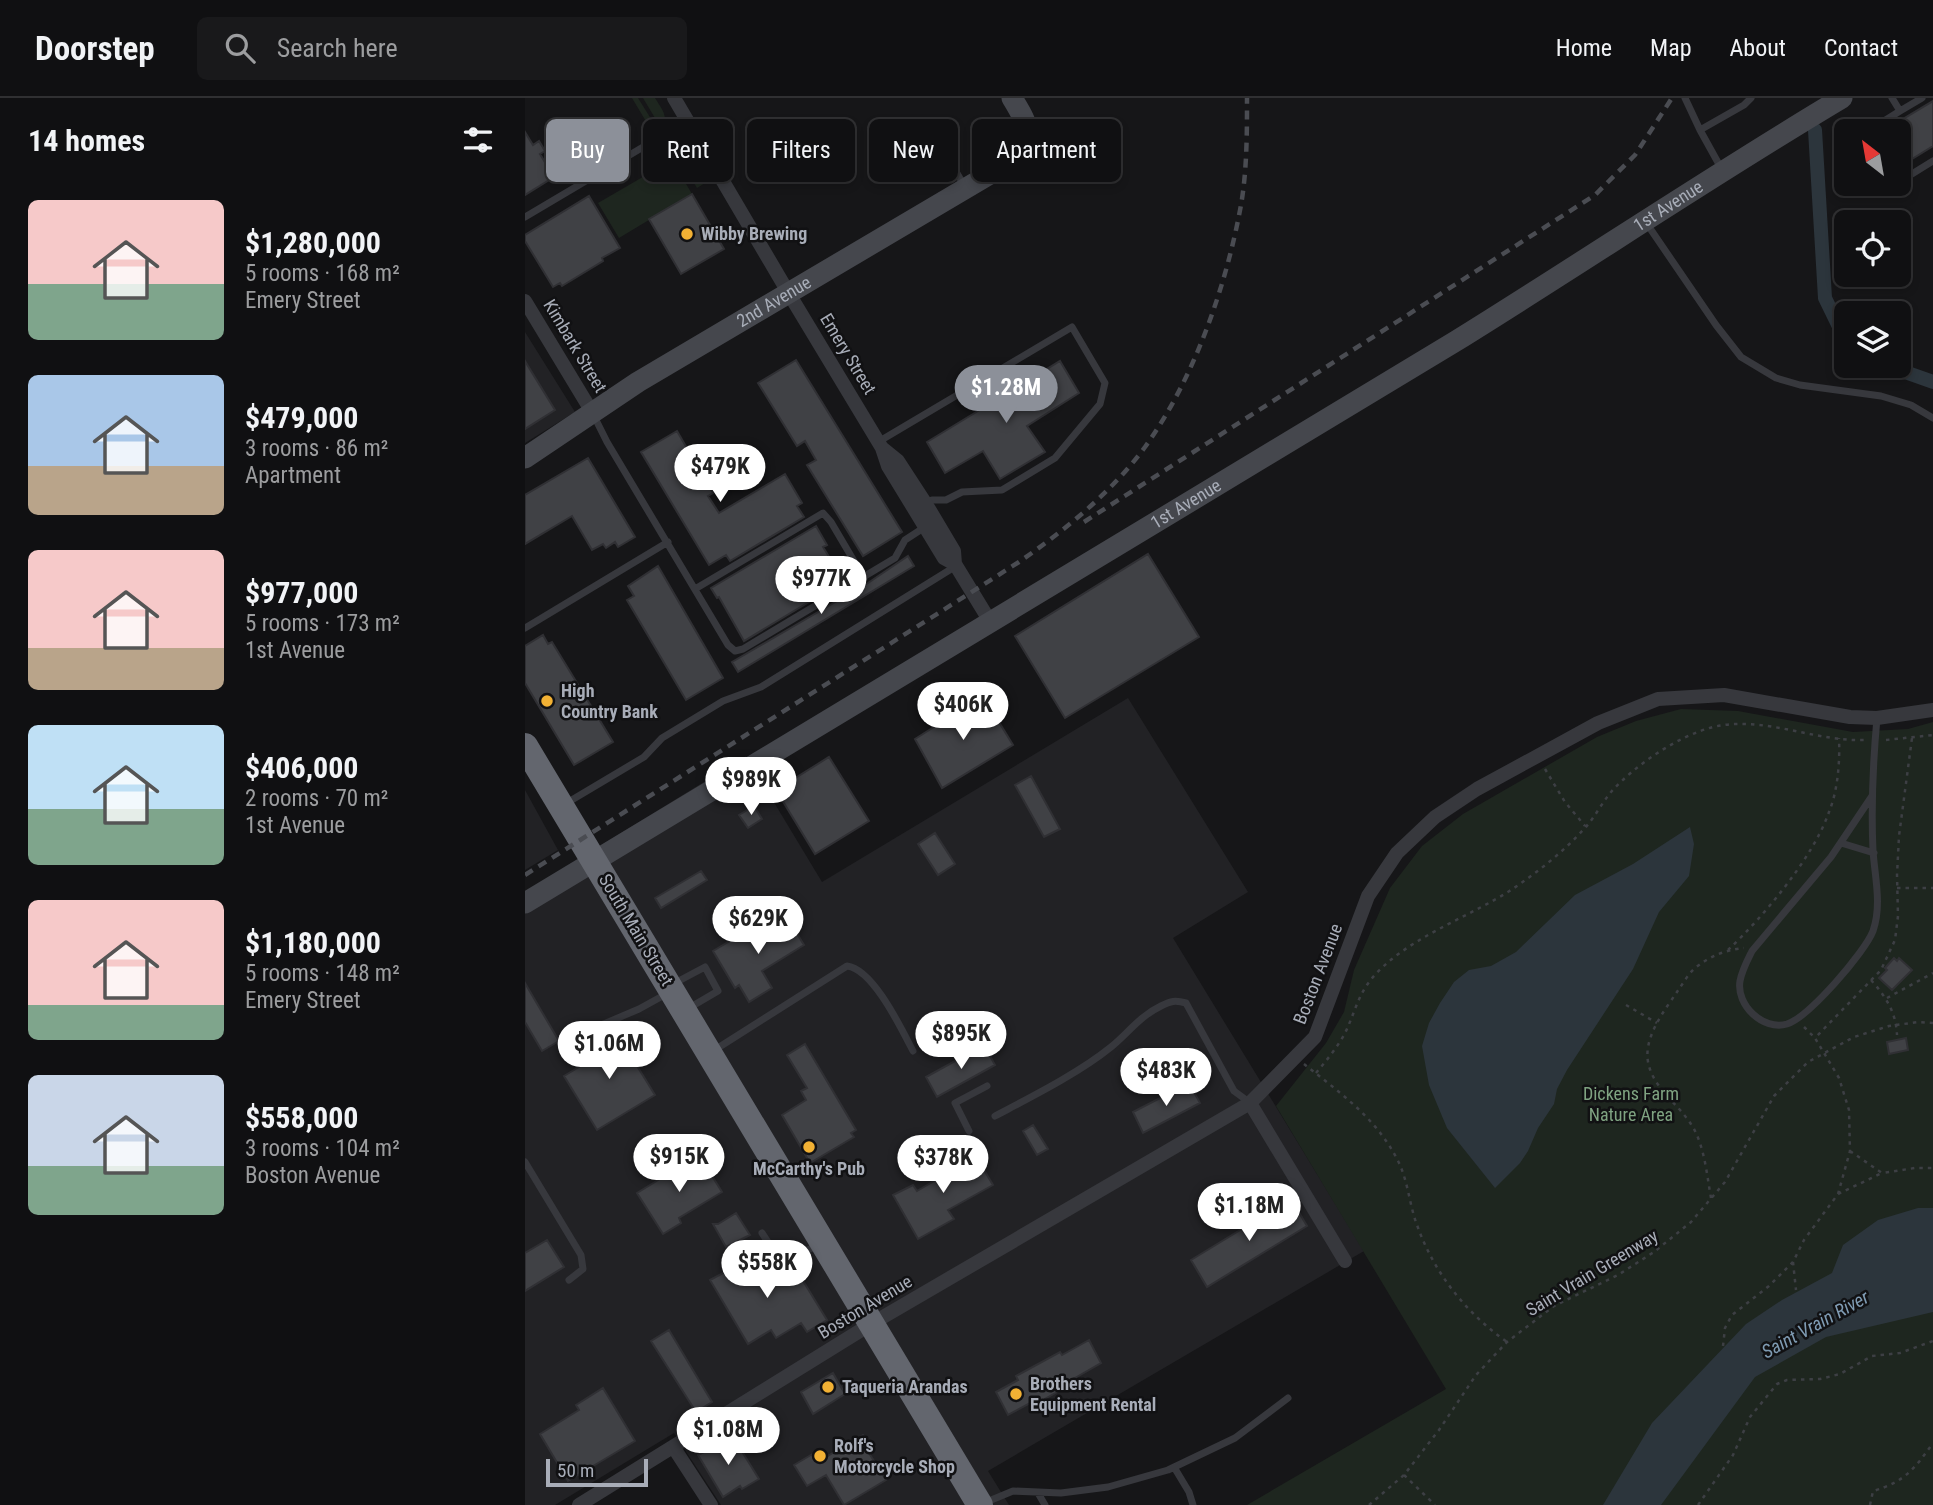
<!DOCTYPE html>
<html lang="en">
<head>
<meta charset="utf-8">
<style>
	body { margin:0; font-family:"Roboto Condensed",sans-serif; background:#19191b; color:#f1f3f6; height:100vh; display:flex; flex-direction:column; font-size:26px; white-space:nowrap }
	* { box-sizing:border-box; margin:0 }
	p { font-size:23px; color:#9c9d9f }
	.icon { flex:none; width:38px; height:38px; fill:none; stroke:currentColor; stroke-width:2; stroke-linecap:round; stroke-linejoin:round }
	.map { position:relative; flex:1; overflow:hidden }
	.details { display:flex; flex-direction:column; background:#101012; width:525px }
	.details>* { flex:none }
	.banner { position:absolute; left:21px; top:21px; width:665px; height:63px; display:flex; gap:14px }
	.needle { width:46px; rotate:329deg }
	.tools { position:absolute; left:1309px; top:21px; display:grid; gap:14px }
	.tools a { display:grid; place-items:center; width:77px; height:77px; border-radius:10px; background:#101012; box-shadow:0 4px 10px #0003,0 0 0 2px #303032; font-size:35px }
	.scale { position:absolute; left:21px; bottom:18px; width:102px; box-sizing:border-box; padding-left:7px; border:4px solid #a8adb8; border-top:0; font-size:19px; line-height:24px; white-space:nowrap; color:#a8adb8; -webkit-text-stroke:5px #111113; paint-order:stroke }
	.price { position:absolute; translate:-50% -60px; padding:0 16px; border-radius:24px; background:#fff; color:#222; font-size:23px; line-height:46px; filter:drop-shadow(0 2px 4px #0008) }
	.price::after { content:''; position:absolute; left:50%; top:42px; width:21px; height:16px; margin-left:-10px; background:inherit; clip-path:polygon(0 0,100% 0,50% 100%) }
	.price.current { background:#8c9099; color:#fff }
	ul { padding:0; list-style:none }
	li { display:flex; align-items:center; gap:21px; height:175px; padding:0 28px }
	li span { display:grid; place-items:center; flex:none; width:196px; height:140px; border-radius:10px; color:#555 }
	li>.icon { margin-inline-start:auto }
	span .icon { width:84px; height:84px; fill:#fffc; stroke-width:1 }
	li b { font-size:30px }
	h2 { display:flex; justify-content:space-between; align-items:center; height:84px; padding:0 28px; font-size:30px }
	.tag { padding:0 24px; border-radius:10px; background:#101012; box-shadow:0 4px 10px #0003,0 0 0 2px #303032; font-size:24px; line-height:63px }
	.tag.current { background:#8c9099; color:#fff }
	header { display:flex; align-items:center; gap:42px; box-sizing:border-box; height:98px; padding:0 35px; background:#101012; border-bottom:2px solid #303032 }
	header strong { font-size:33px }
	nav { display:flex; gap:38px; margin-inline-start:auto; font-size:24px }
	.search { width:490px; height:63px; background:#19191b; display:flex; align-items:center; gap:18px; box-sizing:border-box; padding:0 24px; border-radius:10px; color:#9c9d9f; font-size:26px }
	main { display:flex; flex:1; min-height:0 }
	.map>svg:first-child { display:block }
</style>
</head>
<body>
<header>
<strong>Doorstep</strong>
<div class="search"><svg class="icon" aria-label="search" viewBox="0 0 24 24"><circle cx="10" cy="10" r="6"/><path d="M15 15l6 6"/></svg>Search here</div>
<nav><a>Home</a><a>Map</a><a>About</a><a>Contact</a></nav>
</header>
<main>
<section class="details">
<h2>14 homes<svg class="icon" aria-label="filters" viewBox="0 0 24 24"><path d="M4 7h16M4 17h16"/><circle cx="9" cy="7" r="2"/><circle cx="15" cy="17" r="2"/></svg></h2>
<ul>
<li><span style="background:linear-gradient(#f6c9c9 60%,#7fa58c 0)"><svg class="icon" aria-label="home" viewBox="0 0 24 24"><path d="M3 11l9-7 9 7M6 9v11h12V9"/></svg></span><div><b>$1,280,000</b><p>5 rooms · 168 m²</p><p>Emery Street</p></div></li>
<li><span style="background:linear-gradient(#a9c7e8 65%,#b9a48a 0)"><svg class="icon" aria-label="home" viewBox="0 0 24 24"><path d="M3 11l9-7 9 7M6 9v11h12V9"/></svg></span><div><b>$479,000</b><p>3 rooms · 86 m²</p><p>Apartment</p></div></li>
<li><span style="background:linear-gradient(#f6c9c9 70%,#b9a48a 0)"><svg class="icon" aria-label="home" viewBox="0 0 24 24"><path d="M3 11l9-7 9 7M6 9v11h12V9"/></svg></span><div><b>$977,000</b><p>5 rooms · 173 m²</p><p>1st Avenue</p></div></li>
<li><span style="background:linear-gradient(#bfe0f5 60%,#7fa58c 0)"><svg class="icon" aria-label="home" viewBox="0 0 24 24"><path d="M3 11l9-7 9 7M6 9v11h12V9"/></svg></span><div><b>$406,000</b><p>2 rooms · 70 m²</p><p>1st Avenue</p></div></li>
<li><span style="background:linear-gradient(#f6c9c9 75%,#7fa58c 0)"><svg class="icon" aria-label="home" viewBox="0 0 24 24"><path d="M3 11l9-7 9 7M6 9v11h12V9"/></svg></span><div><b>$1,180,000</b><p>5 rooms · 148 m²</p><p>Emery Street</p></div></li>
<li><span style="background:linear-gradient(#c9d6e8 65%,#7fa58c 0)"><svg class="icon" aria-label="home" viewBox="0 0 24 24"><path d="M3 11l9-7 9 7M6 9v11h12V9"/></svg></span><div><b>$558,000</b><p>3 rooms · 104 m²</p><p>Boston Avenue</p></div></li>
</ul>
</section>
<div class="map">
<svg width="1408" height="1407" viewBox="0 0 1408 1407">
	<rect width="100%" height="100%" fill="#161618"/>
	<path fill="#222225" d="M0,234l50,80 -50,31z
		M603,600l120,194 -75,46 191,313 -376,220 21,34h-288l-47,-72 -119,72h-30v-613l221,-136 76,126z
		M0,692l33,60 -33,20z"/>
	<path fill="#1e261f" d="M107,0h6l20,32 -5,3z
		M118,0h12c6,10 15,19 6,30z
		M150,41l5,2 25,42 -8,5 -29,-48z
		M147,62l20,34 -73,44 -21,-35z
		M1156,611l57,2 115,21 55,-3 25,-7v783h-686l199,-116 -170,-283 50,-63 18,-31 10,-42 36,-82 32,-42 41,-32 134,-77 39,-16z"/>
	<path fill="#2c353c" d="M1165,729l4,17 -5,32 -30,36 -26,57 -66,101 -10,19 -3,15 -16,24 -10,23 -8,12 -25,25 -48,-60 -18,-43 -7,-39 7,-23 11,-20 14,-21 15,-12 22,-4 25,-14 59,-57 58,-31z
		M1393,1110h15v104l-107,25 -71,40 -94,128h-58l49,-82 94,-99 36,-24 50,-27 11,-28 35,-25z"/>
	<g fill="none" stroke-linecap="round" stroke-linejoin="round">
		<path stroke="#2c353c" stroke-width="14" d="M1290,32l10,168 21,43
			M1363,268l45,16"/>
	</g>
	<path fill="#404145" stroke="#303034" stroke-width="2" d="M1408,3v45l-34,21v-36h-16z
		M0,34l8,13 6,-4 6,10 -5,3 14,23 -29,18z
		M167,96l32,55 -43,25 -32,-55z
		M64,98l31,52 -18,10 1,3 -41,25 -2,-3 -7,4 -28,-46v-6z
		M271,262l106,172 -39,24 -56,-91 9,-5 -11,-19 -8,5 -39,-63z
		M0,263l30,49 -30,19z
		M535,263l19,32 -52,33 18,26 -45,27 -17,-28 -38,22 -18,-31z
		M152,333l36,62 -5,3 11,17 66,-39 17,29 -5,3 7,11 -74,44 -4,-6 -17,10 -68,-113z
		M63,360l47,79 -17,10 -3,-5 -9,6 -3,-4 -11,6 -20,-34 -47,28v-49z
		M291,428l11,19 -4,2 21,34 -100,60 -25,-44 -2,1 -6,-10z
		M623,456l51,83 -134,81 -50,-82z
		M383,458l6,10 -176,106 -6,-10 136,-79z
		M133,468l65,112 -37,22 -59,-100 7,-4 -6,-10z
		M18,537l5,9 4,-2 61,100 -39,23 -49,-82v-37z
		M458,598l30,49 -71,43 -27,-49z
		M304,659l40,64 -54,33 -39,-64z
		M506,678l29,53 -16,8 -29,-52z
		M229,708l8,13 -14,9 -9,-13z
		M410,735l20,31 -17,11 -20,-31z
		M176,773l6,9 -46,28 -6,-10z
		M260,816l19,31 -42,26 10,17 -23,14 -10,-17 -4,3 -22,-37 27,-16 2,5z
		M1369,860l3,3 2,-3 13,12 -20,20 -13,-12 8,-8 -2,-2z
		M0,885l34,58 -17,10 -17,-29z
		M88,929l42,68 -58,35 -33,-54 35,-21 -10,-17z
		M1381,940l2,12 -19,4 -2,-12z
		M280,946l51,86 -5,3 3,4 -44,26 -28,-48 24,-15 -5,-9 6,-3 -20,-33z
		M459,947l11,20 -58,32 -11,-20z
		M664,985l11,20 -57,30 -10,-21z
		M508,1027l15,24 -11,6 -14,-24z
		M447,1052l21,35 -45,25 6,9 -36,20 -25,-44 20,-10 4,6 41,-24 -4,-7z
		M174,1057l23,37 -43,26 2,5 -18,11 -26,-41z
		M766,1101l16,27 -100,61 -16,-27z
		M211,1115l14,22 -24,12 -13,-23h5z
		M22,1142l17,27 -39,24v-38z
		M234,1156l15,24 20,-12 33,54 -20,12 -6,-9 -25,15 -5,-8 -23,14 -38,-64z
		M144,1232l43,72 -16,10 -45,-71z
		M564,1242l12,23 -26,15 2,3 -45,25 -2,-3 -22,12 -12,-23 22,-12 -2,-4 44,-24 2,3z
		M308,1275l12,21 -32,20 -12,-22z
		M78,1290l32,53 -67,40 -28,-47 39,-24 -3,-5z
		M338,1337l8,13 -4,2 19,30 -42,25 -18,-30 -19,11 -13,-21 27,-16 5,8z
		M208,1339l26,42 -17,10 -2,-3 -17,11 -25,-42z"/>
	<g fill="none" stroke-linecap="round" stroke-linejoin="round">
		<path stroke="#3d3f44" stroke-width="2.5" stroke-dasharray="3.5 5" stroke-linecap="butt" d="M1361,642l47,-5
			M1020,671l20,33 20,24
			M1372,790h36
			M1203,852c35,-33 85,-92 101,-138 9,-22 11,-51 10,-74
			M1346,882c15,17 25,32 26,55
			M1362,900l46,-25
			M1101,907l31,18
			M1279,929l10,10
			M779,966c35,28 72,54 93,95 11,20 12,45 20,66 17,48 49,88 90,117
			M791,975c10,-12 20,-24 28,-38 9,-17 13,-37 25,-53 33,-43 100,-64 145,-94 25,-17 49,-36 69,-58 11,-11 18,-26 28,-38 24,-27 67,-56 102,-65 51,-12 101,15 152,13
			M1325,1053l32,22 33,-5h18
			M1313,1096l44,-21
			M1186,1100c-4,-22 -6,-47 -16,-67 -12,-24 -39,-39 -46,-65 -8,-27 16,-56 30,-77 5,-7 10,-16 16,-21 15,-12 30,-18 49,-20
			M1268,1164l3,28
			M1198,1248l2,-18 7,-13 37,-29 24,-24 11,-22 34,-46 12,-43 -1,-41 -10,-32 -24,-40 66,-68 14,-30 3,-24 -1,-41 2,-39 13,-98
			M879,1377l31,30
			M844,1407l35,-30 35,-45 37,-55 31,-33 47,-36 64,-31 36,-23 37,-30 34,-40 49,-86 34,-34 46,-25 35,-11 29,-4 15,1
			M1173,1407l35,-50 17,-38 27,-33 10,-4 33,-1 20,-5 32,-18 28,-3 33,-12
			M1345,1407l3,-14c32,-9 42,-23 60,-48"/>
		<path stroke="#37383d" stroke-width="7" d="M1160,0l15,32
			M1367,0l8,13 22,-13
			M1343,33l32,-20
			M426,65l14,24
			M1196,70l-21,-38 44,-25 7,-7
			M1374,84l34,-21
			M1352,86l5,8 14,-8
			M0,119l162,-96
			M1122,126l69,101 25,32 35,21 24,7 81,11 30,9 22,13
			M69,318l13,26 121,203 7,6 8,-2 152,-91 10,-18 20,-13
			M353,344l194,-115 33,56 -5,21 -45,54 -53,32 -40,2 -16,8h-14l-6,4
			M170,491l128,-76 8,9 33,56
			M0,530l143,-86
			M1347,698l-41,61 -79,94c-5,10 -10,19 -12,30 -4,24 23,50 47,43 22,-7 78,-72 86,-93 9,-26 2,-53 0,-80 -2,-44 0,-89 4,-133
			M40,706l79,-47 18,-19 61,-37 38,-14 195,-121
			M1316,745l33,10
			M148,886l32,-17 13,24 -29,17
			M74,928l40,-17 29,-16
			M188,953l134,-85c26,3 54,62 66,85
			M470,1018c36,-19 84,-43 116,-69 17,-14 29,-31 50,-41 10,-5 14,-6 25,-3l48,88 15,11
			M444,1033l-14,-28 32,-17
			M0,1064l56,93 2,14 -14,11
			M237,1135l19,29 38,-17
			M649,1369l15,25 4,13
			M513,1395l7,12
			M459,1405l29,-12 48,2 47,-6 60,-17 67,-32 53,-40"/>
		<path stroke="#37383d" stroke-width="14" d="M149,0l114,194 94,156 6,18 56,92 11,6
			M0,203l67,111
			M357,350l16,13 28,43 28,47 1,13 36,59
			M725,1005l95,158
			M149,1350l37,57
			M54,1407l292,-181 379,-221 65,-66 53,-141 29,-43 38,-36 42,-28 121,-66 60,-24 66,-4 126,22 27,1 56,-8"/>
		<g stroke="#45474d" stroke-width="21">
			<path id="s1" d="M0,360l113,-76 374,-221c25,-22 16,-37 0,-63"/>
			<path id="s2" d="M0,805l931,-562c129,-80 255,-165 386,-243"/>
		</g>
		<path stroke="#63666e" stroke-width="26" d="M0,648l455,759"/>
		<path stroke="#4a4c52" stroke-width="4.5" stroke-dasharray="9 7" stroke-linecap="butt" d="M559,424l511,-327 40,-40 37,-57
			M0,777l494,-313c46,-32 92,-69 126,-115 49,-68 81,-160 96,-242 6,-35 6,-72 6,-107"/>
	</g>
	<g fill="#f2b134" stroke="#111113" stroke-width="2.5">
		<circle cx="162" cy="136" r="7"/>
		<circle cx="22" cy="603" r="7"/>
		<circle cx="284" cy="1049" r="7"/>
		<circle cx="303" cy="1289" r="7"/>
		<circle cx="491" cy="1296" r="7"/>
		<circle cx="295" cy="1358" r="7"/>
	</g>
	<g text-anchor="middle" stroke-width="5" stroke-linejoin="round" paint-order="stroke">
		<g font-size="18" fill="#a8adb8" stroke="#111113">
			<text dy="6" stroke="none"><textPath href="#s2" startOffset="1339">1st Avenue</textPath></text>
			<text dy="6" stroke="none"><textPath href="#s1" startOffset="294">2nd Avenue</textPath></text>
			<text transform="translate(50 248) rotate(59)" y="6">Kimbark Street</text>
			<text transform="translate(323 256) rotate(59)" y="6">Emery Street</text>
			<text dy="6" stroke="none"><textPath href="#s2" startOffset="772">1st Avenue</textPath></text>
			<text transform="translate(111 832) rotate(59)" y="6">South Main Street</text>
			<text transform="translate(793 876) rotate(-69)" y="6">Boston Avenue</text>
			<text transform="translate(1067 1175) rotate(-31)" y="6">Saint Vrain Greenway</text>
			<text transform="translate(340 1209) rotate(-31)" y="6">Boston Avenue</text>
		</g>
		<g font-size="18" font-weight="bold" fill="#a8adb8" stroke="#111113" text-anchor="start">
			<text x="176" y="142">Wibby Brewing</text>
			<text x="36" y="599">High<tspan x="36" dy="21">Country Bank</tspan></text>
			<text x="284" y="1077" text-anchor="middle">McCarthy's Pub</text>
			<text x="505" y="1292">Brothers<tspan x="505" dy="21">Equipment Rental</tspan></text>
			<text x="317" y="1295">Taqueria Arandas</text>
			<text x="309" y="1354">Rolf's<tspan x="309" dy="21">Motorcycle Shop</tspan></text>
		</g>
		<g font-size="18" fill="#7fa381" stroke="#111113">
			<text x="1106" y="1002">Dickens Farm<tspan x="1106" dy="21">Nature Area</tspan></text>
		</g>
		<g font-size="19" font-style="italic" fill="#7f9bb3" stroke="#111113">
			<text transform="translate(1290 1226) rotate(-29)" y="7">Saint Vrain River</text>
		</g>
	</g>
</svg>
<div class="tools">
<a><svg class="needle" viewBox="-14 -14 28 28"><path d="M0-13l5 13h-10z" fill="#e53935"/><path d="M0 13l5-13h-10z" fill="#9c9d9f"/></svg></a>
<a><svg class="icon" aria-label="locate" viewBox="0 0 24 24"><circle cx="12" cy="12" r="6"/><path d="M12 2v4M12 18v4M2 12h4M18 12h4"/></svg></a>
<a><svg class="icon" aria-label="layers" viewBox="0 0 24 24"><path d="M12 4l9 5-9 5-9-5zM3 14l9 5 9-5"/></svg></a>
</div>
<div class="scale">50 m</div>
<b class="price current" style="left:481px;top:327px">$1.28M</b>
<b class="price" style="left:195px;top:406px">$479K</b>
<b class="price" style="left:296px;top:518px">$977K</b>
<b class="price" style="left:438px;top:644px">$406K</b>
<b class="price" style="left:226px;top:719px">$989K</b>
<b class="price" style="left:233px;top:858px">$629K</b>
<b class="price" style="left:436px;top:973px">$895K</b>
<b class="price" style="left:84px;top:983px">$1.06M</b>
<b class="price" style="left:641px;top:1010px">$483K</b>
<b class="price" style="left:154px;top:1096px">$915K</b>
<b class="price" style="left:418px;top:1097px">$378K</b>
<b class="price" style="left:724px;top:1145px">$1.18M</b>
<b class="price" style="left:242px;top:1202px">$558K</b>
<b class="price" style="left:203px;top:1369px">$1.08M</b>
<div class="banner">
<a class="tag current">Buy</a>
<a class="tag">Rent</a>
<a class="tag">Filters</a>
<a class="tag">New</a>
<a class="tag">Apartment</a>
</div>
</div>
</main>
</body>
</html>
